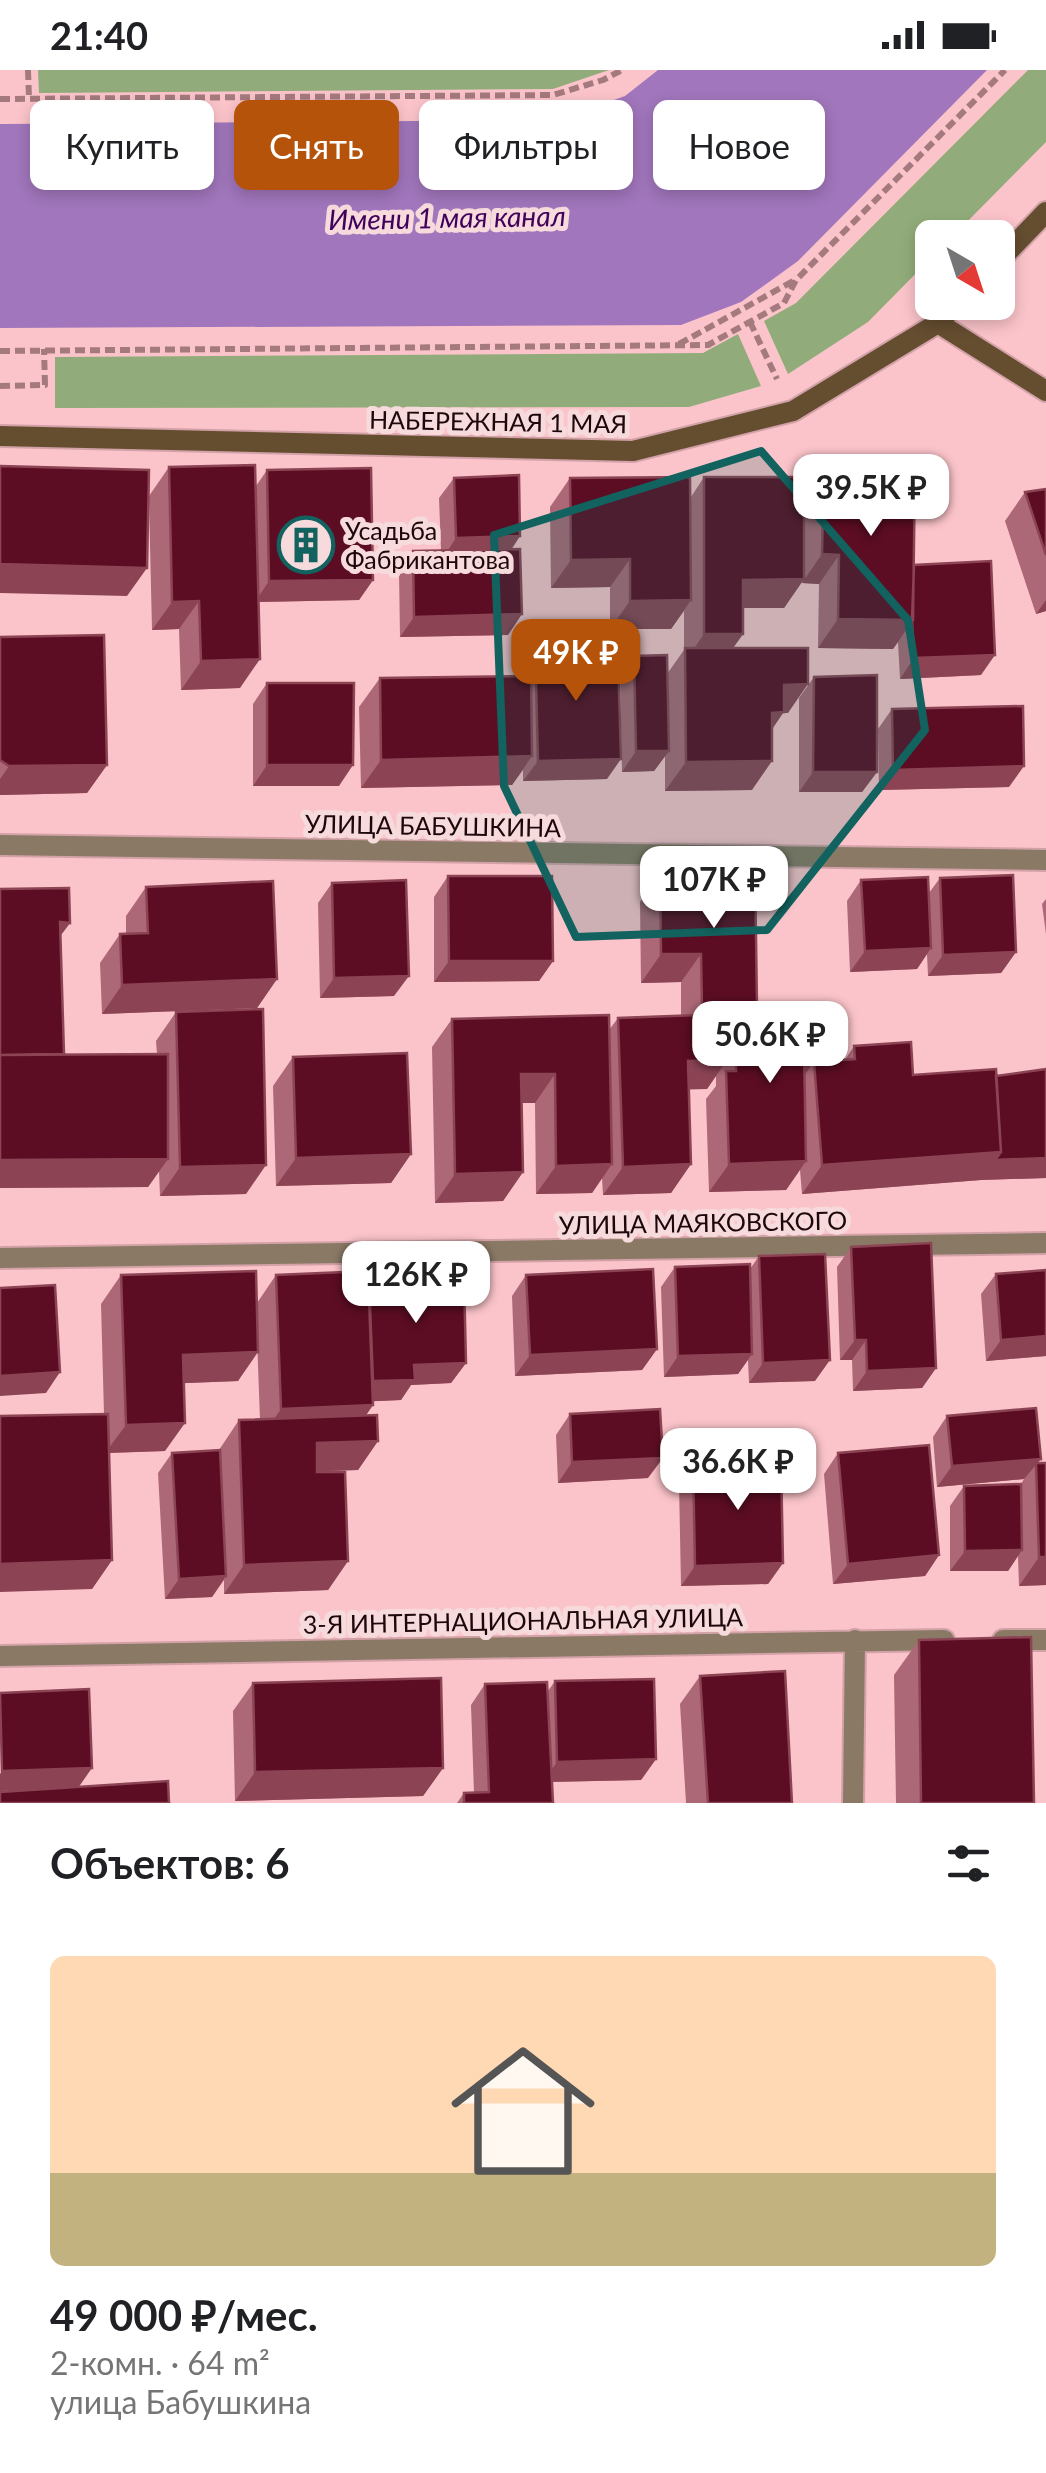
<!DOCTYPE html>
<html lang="ru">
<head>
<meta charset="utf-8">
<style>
	body { margin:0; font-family:Lato,sans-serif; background:#f2f2f2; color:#202124; height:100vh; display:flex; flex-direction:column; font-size:38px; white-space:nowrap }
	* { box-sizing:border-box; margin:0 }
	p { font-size:32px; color:#757577 }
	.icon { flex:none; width:55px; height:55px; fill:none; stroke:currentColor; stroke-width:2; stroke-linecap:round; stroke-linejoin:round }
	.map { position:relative; height:1733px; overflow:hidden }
	.panel { display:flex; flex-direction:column; background:#fff; flex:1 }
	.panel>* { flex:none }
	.banner { position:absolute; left:30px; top:30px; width:988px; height:90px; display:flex; gap:20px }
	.needle { width:65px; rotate:141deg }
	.controls { position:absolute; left:915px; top:150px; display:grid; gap:20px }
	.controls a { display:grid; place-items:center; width:100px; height:100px; border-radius:15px; background:#fff; box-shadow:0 5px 15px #0003; font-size:50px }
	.price { position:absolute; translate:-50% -85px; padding:0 22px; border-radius:20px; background:#fff; color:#222; font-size:32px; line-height:65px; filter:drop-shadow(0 2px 5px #0008) }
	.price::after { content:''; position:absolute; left:50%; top:60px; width:30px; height:22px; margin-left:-15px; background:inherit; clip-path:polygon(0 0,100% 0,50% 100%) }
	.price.on { background:#b45309; color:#fff }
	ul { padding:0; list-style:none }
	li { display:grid; align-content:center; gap:20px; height:530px; padding:0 50px }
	li span { display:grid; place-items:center; height:310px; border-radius:15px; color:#555 }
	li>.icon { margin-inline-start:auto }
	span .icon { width:180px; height:180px; fill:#fffc; stroke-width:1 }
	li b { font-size:42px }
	h2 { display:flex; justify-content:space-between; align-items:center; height:120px; padding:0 50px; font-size:42px }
	.pill { padding:0 35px; border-radius:15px; background:#fff; box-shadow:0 5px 15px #0003; font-size:35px; line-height:90px }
	.pill.on { background:#b45309; color:#fff }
	.status { display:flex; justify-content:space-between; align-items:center; height:70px; padding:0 50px; background:#fff; direction:ltr }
	.status svg { height:28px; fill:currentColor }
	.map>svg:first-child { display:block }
</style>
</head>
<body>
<div class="status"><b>21:40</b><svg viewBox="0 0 49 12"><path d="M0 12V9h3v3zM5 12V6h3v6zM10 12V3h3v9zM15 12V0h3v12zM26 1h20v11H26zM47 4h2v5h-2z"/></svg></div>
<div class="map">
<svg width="1046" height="1733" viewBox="0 0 1046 1733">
	<rect width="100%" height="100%" fill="#fbc4ca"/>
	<path fill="#91ac7a" d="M38,0h571l-56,19 -514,4z
		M1028,0h18v72l-94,95 -20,1v19l-64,65 -80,52 -24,-53 32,-18z
		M738,264l23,52 -72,21 -634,1v-51l648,-4z"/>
	<path fill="#a176bc" d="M658,0h329l-189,191 -57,41 -60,23 -681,3v-204l559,-4 66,-24z"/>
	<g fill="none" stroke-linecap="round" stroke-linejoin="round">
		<g stroke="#d3a2a8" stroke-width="24">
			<path id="street" d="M0,775l1046,15
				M0,1188l1046,-15
				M1003,1570h43
				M0,1586l944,-16
				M853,1733l2,-163"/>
		</g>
		<g stroke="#d3a2a8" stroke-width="24">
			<path id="secondary" d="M998,192l48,-50
				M938,253l108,68
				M0,366l633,15 160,-40 145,-88 20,-21"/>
		</g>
		<path stroke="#a57a7f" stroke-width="6" stroke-dasharray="10 5" stroke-linecap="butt" d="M28,0l1,29
			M0,29l553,-4 50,-15 19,-10
			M750,252l27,57
			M679,274l116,-64
			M0,281l708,-6 76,-42 12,-23 209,-210
			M0,316l45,-1 -1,-36"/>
		<use href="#street" stroke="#8a7965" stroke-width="20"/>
		<use href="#secondary" stroke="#654d30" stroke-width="20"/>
	</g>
	<path fill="#ac6876" d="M824,395l90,100 67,110 -81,4 -2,-37 -5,7 -75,-1 1,-64 -17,-1v-1l-18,26h-41v26l-10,14 55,65h-5l-11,16 -20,61 -87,1v-35l-11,15 -32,1 -2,-95 14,-21 33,18 17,-24v-39l-13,18h-61v-42l-59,1 -1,-81 20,-29 121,19 13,-20 100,16z
		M169,397l87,19 11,-16 106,110 -14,20 -100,2 -19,86 -59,2 -2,-61 -27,1 -3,-130 -22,96 22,-100z
		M454,408l66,58 -8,13 -4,86 -108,2 -1,-66 14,-20 28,-1 -2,-52z
		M1046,419v122l-10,3 -31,-93 20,-29z
		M0,567l107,128 -20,28 -87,2z
		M535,570l40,16 32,123 -84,2v-11l-11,15 -151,3 -2,-81 21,-29 141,-2v-16z
		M814,607l63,95 -15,20h-63v-94z
		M267,613l72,103h-86v-82z
		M892,639l117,78 -130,3 -1,-61z
		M660,803l92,139 52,64 10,-14 31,-2 9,-14 59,29 83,1 50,-7v109l-65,2 -179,14 -2,-24 -14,20 -77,2 -3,-93 10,-13v-10l-9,13h-18l2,75 -20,29 -68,2 -1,-17 -10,15 -56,1 -1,-91h-14l2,69 -20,29 -68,2 -3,-156 20,-28 157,11 9,-12 63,-2v-34l-40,1 -1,-81z
		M448,806l105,85 -14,20 -105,1v-85z
		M940,808l76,74 -15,21 -73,3 -1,-22 -10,15 -67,3 -3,-71 14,-21 68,13z
		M332,813l62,113 -74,2 -2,-95z
		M146,817l131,92 -20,29 -155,6 -2,-51 20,-29h6v-18z
		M0,819l70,34 -10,13 4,118h93l-1,-13 20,-29 70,182 -86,2 -1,-25 -11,16 -148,1z
		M1046,829v35l-4,-30z
		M293,987l118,97 -20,29 -115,3 -3,-100z
		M851,1177l85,121 -14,20 -69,3 -1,-31h-12l-3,-93z
		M759,1186l56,125 -66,2 -1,-23 -10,14 -74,3 -3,-90 14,-20 75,2z
		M996,1204l50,82 -60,5 -5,-67z
		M121,1205l136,28 19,-28 92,7 98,81 -15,20 -40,2 -10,15 -28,1v4l-7,10 12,26 -20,29 -41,1 31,90 -20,29 -104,4v-14l-12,17 -47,2 -7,-126 14,-20 47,-3 20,-30h21l-3,-82 -19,43 -54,2 -19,68 -56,2 3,107 -20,29 12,-175 -3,-110z
		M526,1205l131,74 -15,21 -127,6 -3,-80z
		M570,1344l78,64 -90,5 -2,-48z
		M947,1346l91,47 8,122 -27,1 -1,-30 -10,15h-58v-65l14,-20 57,-2 3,-5 -87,8 -4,-50z
		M838,1383l101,102 -14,21 -92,8 -9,-110z
		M693,1393l90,100 -15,21 -87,2 -2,-103z
		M919,1570l115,163h-138l-2,-128z
		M700,1606l92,127h-106l-6,-99z
		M555,1611l101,78 -15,21 -89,2 1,21h-96l7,-10h10l-3,-88 14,-21 63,7z
		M253,1613l190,85 -20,28 -188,5 -2,-90z"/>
	<path fill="#8c4455" d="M520,466l-14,20 -64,3 14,-21z
		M822,484l17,1 -20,29 -17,-1z
		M630,489l-20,28 -59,1 20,-28z
		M0,494l147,4 -20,28 -127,-3z
		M804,509l-20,29h-61l20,-28z
		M373,510l-14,20 -104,2 14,-21z
		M691,530l-20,29h-61l20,-28z
		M1046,530v11l-10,3z
		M199,531l-20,28 -27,1 20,-28z
		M522,544l-14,21 -108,2 14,-20z
		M838,549l75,1 -20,29 -75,-1z
		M704,564h39l-20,28 -39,1z
		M995,585l-14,20 -81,4 14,-21z
		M260,589l-20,29 -59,2 20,-29z
		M808,614l-20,29h-5l-19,28h-12l32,-56z
		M636,681h33l-15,20 -32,1z
		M532,686l-20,29 -151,3 20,-28z
		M621,689l-14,20 -84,2 15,-20z
		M772,691l-20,29 -87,1 21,-29z
		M107,695l-20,28 -87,2v-16l9,-13z
		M267,695h86l-14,21h-86z
		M1024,696l-15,21 -130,3 14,-20z
		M813,702h64l-15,20h-63z
		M60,852l10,1 -15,20z
		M931,878l-14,21 -67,3 15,-21z
		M1016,882l-15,21 -73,3 15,-21z
		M661,884h40l-20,28 -40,1z
		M449,891h104l-14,20 -105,1z
		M409,906l-15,20 -74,2 14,-20z
		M277,909l-20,29 -155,6 20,-29z
		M757,935l-20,29 -2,-21 -15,21 -38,1 20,-29z
		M825,976l-20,29 -1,-28z
		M727,990l-20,29 -39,1 20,-29z
		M521,1004h34l-20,29h-34z
		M1001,1082l45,6v20l-65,2 -179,14 20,-29z
		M411,1084l-20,29 -115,3 20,-28z
		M168,1089l-20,28 -148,1v-28z
		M806,1091l-20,29 -77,2 20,-28z
		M612,1094l-20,29 -56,1 20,-28z
		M691,1094l-20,29 -68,2 20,-28z
		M266,1095l-20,29 -86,2 20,-29z
		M523,1102l-20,29 -68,2 20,-29z
		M1046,1266v20l-60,5 15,-21z
		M855,1270h11l-14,20h-12z
		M657,1279l-15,21 -127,6 15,-21z
		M258,1282l-20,29 -75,3 20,-29z
		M752,1284l-14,20 -74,3 14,-21z
		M830,1290l-15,21 -66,2 14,-20z
		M466,1293l-15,20 -40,2 -10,15 -43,2 15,-21 41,-16z
		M936,1298l-14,20 -69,3 14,-20z
		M60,1302l-14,21 -46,3v-20z
		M373,1335l-20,29 -92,4 20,-29z
		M185,1353l-20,28 -60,2 21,-28z
		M378,1371l-20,29 -61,2 20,-29z
		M663,1388l-15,20 -90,5 14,-21z
		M1041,1389l-17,20 -87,8 15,-21z
		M1022,1480l-14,21h-58l15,-20z
		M939,1485l-14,21 -92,8 15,-20z
		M1039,1487h7v28l-27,1z
		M112,1490l-20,29 -92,3v-28z
		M348,1491l-20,29 -104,4 20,-29z
		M783,1493l-15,21 -87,2 14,-20z
		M226,1506l-14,21 -47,2 14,-20z
		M656,1689l-15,21 -98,2 14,-20z
		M92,1698l-14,20 -78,3v-17l2,-3z
		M443,1698l-20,28 -188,5 20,-29z"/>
	<path fill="#5c0d23" stroke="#8c4455" stroke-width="2.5" d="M255,395l5,194 -59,2 -2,-60 -27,1 -3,-135z
		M824,395l91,1 -2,154 -75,-1 1,-64 -17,-1z
		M0,396l149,4 -2,98 -147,-4z
		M371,398l2,112 -104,1 -2,-111z
		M519,405l1,61 -64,2 -2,-60z
		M690,407l1,123 -61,1v-42l-59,1 -1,-82z
		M704,407h100v102l-61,1v54h-39z
		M1046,419v66l-21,-63z
		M520,479l2,65 -108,3 -1,-66z
		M991,491l4,94 -81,3 -2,-38 2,-55z
		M104,565l3,130 -98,1 -9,-6v-123z
		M575,568v18l43,-1 3,104 -83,2 -3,-121z
		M685,578h123v36l-24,1v27l-12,1v48l-86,1z
		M667,585l2,96h-33l-2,-95z
		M877,605v97h-64l1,-95z
		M531,606l1,80 -151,4 -1,-82z
		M267,613h87l-1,82h-86z
		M1023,636l1,60 -131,4 -1,-61z
		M755,801l2,134 -55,1 -1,-52h-40l-1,-81z
		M1013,805l3,77 -73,3 -3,-77z
		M448,806h104l1,85h-104z
		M928,807l3,71 -66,3 -4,-71z
		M406,810l3,96 -75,2 -2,-95z
		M273,811l4,98 -155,6 -2,-51 28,-1 -2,-46z
		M69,818l1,35 -10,-1 4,132 -64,1v-166z
		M263,939l3,156 -86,2 -4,-155z
		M824,940l1,36 -21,1 2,114 -77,3 -3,-93h10l-1,-58z
		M726,944l1,46 -39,1 3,103 -68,3 -5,-149z
		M609,945l3,149 -56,2 -1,-92h-34l2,98 -68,2 -3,-155z
		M911,972l2,33 83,-6 5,83 -179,13 -8,-103 41,-3 -1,-13z
		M407,983l4,101 -115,4 -3,-101z
		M168,984v105l-168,1v-105z
		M1046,999v89l-51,2 6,-8 -5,-76z
		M931,1173l5,125 -69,3 -1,-31h-11l-4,-93z
		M825,1184l5,106 -67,3 -4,-107z
		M750,1194l2,90 -74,2 -3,-89z
		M653,1199l4,80 -127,6 -4,-80z
		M1046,1200v66l-45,4 -5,-66z
		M256,1201l2,81 -75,3 2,68 -59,2 -5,-150z
		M368,1201l5,134 -92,4 -5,-134z
		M464,1208l2,85 -52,2 1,15 -42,1 -4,-100z
		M55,1215l5,87 -60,4v-88z
		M1036,1338l5,51 -89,7 -5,-50z
		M660,1339l3,49 -91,4 -2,-48z
		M108,1344l4,146 -112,4v-148z
		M377,1345l1,26 -61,2v29h28l3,89 -104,4 -5,-145z
		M929,1375l10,110 -91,9 -10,-111z
		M220,1380l6,126 -47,3 -7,-126z
		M781,1391l2,102 -88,3 -2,-103z
		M1036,1393h10v94h-7z
		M1021,1414l1,66 -57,1 -1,-65z
		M1031,1567l3,166h-113l-2,-163z
		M785,1601l7,132h-84l-8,-127z
		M441,1608l2,90 -188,4 -2,-89z
		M654,1609l2,80 -99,3 -2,-81z
		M547,1612l6,121h-89v-10l25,-1 -4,-108z
		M89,1619l3,79 -90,3 -2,-78z
		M168,1711l1,22h-169v-11z"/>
	<path fill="#12625f" fill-opacity="0.2" stroke="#12625f" stroke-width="8" stroke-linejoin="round" d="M761,381l147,169 17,110 -158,200 -191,7 -72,-151 -10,-251z"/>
	<defs>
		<g id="building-ring" transform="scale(2.875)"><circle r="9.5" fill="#f6dadc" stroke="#12625f" stroke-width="1.5"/><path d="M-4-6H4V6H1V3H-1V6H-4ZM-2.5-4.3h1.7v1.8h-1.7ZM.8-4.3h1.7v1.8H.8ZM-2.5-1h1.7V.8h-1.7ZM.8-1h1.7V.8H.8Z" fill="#12625f"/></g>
	</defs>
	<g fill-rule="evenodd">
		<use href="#building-ring" x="306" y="475"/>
	</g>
	<g text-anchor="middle" stroke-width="10" stroke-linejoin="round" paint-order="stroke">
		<g font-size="25" fill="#1e070b" stroke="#f6dadc">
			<text transform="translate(498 352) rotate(1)" y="9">НАБЕРЕЖНАЯ 1 МАЯ</text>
			<text transform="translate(433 756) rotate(1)" y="9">УЛИЦА БАБУШКИНА</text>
			<text transform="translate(703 1153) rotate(-1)" y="9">УЛИЦА МАЯКОВСКОГО</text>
			<text transform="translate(523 1551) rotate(-1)" y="9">3-Я ИНТЕРНАЦИОНАЛЬНАЯ УЛИЦА</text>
		</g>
		<g font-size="25" fill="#1e070b" stroke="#f6dadc" text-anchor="start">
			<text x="345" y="470">Усадьба<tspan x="345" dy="29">Фабрикантова</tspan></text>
		</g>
		<g font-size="28" font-style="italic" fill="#3f015b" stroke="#f6dadc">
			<text transform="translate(447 148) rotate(-1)" y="10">Имени 1 мая канал</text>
		</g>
	</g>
</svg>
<div class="controls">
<a><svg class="needle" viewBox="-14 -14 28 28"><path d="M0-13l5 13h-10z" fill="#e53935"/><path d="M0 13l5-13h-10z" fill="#757577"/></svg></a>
</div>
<b class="price" style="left:871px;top:469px">39.5K ₽</b>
<b class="price on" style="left:576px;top:634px">49K ₽</b>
<b class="price" style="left:714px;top:861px">107K ₽</b>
<b class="price" style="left:770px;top:1016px">50.6K ₽</b>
<b class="price" style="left:416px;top:1256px">126K ₽</b>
<b class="price" style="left:738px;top:1443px">36.6K ₽</b>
<div class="banner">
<a class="pill">Купить</a>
<a class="pill on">Снять</a>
<a class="pill">Фильтры</a>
<a class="pill">Новое</a>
</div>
</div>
<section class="panel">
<h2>Объектов: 6<svg class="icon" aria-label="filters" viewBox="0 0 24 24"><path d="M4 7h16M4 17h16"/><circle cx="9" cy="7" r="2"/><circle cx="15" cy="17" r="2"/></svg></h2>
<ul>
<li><span style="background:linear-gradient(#ffd9b3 70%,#c2b280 0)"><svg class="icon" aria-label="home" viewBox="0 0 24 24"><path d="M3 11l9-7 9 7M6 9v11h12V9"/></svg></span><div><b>49 000 ₽/мес.</b><p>2-комн. · 64 m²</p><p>улица Бабушкина</p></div></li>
</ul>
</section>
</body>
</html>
